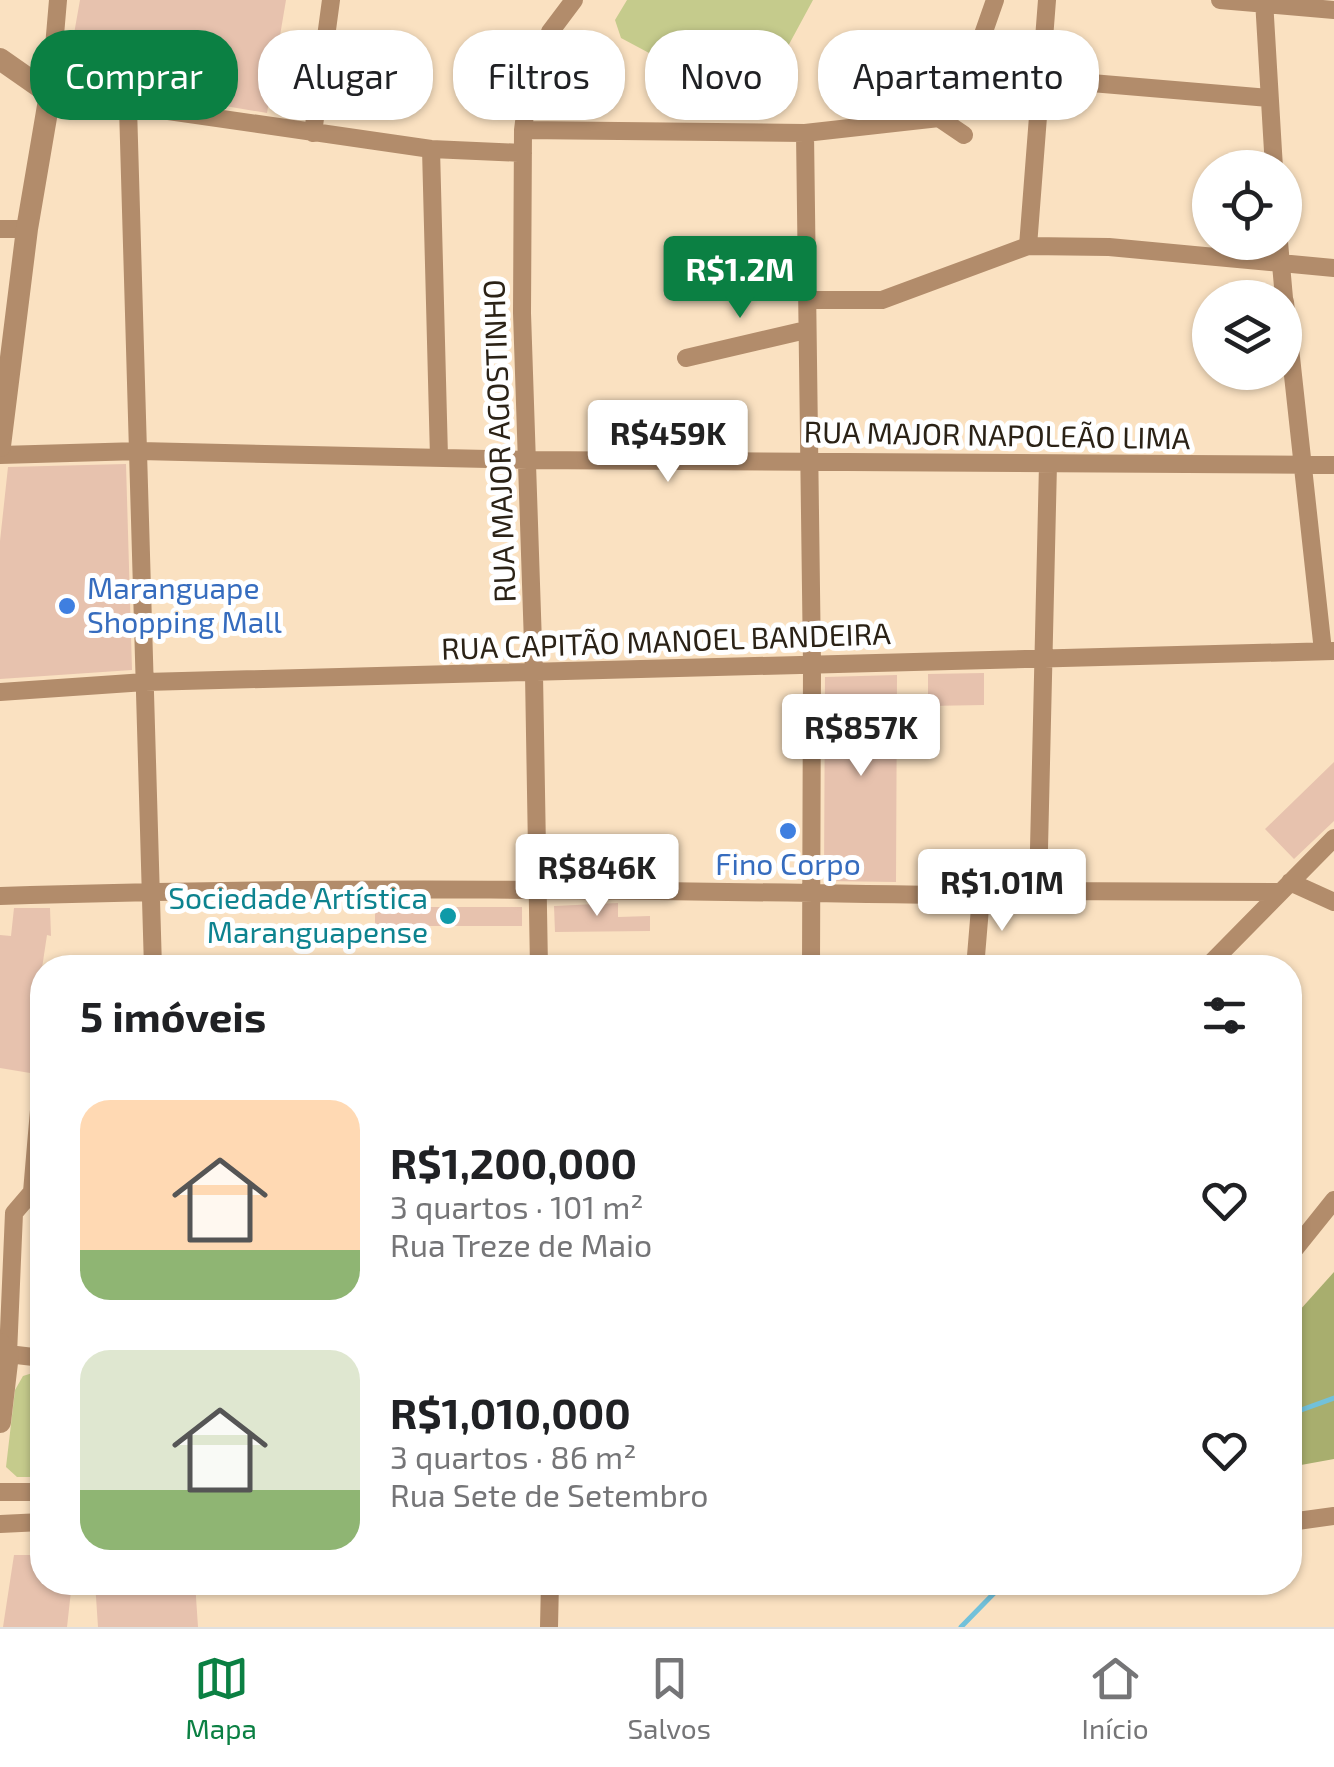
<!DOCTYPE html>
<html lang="pt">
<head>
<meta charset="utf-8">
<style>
	body { margin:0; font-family:"Exo 2",sans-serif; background:#f6f6f6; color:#202124; height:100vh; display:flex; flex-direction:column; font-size:38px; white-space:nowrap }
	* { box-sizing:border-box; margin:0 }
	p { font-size:32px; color:#757577 }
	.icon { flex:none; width:55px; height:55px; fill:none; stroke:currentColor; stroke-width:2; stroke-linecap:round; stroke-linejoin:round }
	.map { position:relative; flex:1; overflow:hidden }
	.side { position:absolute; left:30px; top:955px; width:1272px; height:640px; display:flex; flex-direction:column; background:#fff; border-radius:40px; box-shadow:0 2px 8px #0004 }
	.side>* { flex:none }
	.top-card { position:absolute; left:30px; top:30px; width:1275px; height:90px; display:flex; gap:20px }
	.tools { position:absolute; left:1192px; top:150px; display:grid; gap:20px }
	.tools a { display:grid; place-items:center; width:110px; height:110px; border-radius:50%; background:#fff; box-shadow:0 2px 8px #0004; font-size:50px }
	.price { position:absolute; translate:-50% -85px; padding:0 22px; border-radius:10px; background:#fff; color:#222; font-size:32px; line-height:65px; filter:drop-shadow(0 2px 5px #0008) }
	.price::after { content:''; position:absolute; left:50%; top:60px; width:30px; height:22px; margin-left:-15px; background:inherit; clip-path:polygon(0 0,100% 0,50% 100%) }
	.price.on { background:#0b8043; color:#fff }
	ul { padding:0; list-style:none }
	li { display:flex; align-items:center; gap:30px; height:250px; padding:0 50px }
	li span { display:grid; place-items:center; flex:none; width:280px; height:200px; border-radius:30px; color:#555 }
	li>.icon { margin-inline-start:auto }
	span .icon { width:120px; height:120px; fill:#fffc; stroke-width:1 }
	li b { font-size:42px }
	h2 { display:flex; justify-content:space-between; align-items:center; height:120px; padding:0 50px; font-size:42px }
	.tag { padding:0 35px; border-radius:40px; background:#fff; box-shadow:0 2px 8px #0004; font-size:35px; line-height:90px }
	.tag.on { background:#0b8043; color:#fff }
	.tabs { display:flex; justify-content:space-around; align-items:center; height:140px; border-top:2px solid #e0e0e0; background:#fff; font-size:28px; color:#757577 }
	.tabs a { display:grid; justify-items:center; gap:5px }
	.tabs .on { color:#0b8043 }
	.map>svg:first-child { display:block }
</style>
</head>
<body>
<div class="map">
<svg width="1334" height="1627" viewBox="0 0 1334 1627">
	<rect width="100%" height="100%" fill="#fae1c1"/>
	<path fill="#c5cb8c" d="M627,0h186l-59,109 -133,-71 -6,-18z
		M42,1370v107h-25l-11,-10 9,-77 8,-14z"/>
	<path fill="#a8ae6e" d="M1334,1272v187l-44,8v-146z"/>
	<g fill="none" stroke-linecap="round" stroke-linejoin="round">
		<path stroke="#72c1da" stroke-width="5" d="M1290,1414l44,-16
			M961,1627l44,-45"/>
	</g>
	<path fill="#e7c2ae" d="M80,0h206l-19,113 -201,-34z
		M126,464l6,206 -132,9v-138l8,-74z
		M984,673v32l-56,1v-32z
		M897,675l-1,207 -72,-1 1,-204z
		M1334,762v59l-40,38 -29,-30z
		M618,903v14l32,-1v15l-95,1 -1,-26z
		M375,907h147v19h-147z
		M14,908h36l1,28 -4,-1 -5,33 -4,95 -8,10 -30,-5v-133l11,1z
		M14,1555h28v27h30l-5,45h-64z
		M95,1582h100l3,45h-100z"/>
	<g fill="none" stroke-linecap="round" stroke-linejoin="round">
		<path stroke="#b28c6b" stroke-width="18" d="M58,0l-8,94 381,55 92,4
			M1220,0l114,10
			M1264,0l10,168
			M1044,79l225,19
			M128,107l25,861
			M939,118l25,17
			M523,130l282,3 134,-15 21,-18 35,-100
			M313,133l18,-133
			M805,133l7,532 -1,303
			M431,149l8,308
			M0,229h27
			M1279,242l5,56
			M1028,246l19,-246
			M807,300h75l146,-54 81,1 225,21
			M1285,302l38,349
			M686,358l120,-28
			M0,455l140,-4 388,9 806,5
			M0,692l145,-10 1189,-31
			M1290,882l44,20
			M1038,891l10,-427
			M0,896c326,-11 654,-6 981,0l57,-5 242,1
			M539,968l-5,-294 -12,-361 1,-183 5,-38 10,-30 12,-30 24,-32
			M975,968l6,-72
			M1206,968l128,-130
			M42,1075l-10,117 -18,21 -6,141 34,4
			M1290,1255l44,-55
			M0,1492h42
			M1290,1522l44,-6
			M0,1524l42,-2
			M549,1627l1,-45"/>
		<path stroke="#b28c6b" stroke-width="22" d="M0,59l50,35 -23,135 -27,217
			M0,1344l8,10 -8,68"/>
	</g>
	<g fill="#3f7fe0" stroke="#fff" stroke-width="4">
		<circle cx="67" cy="606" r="10"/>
		<circle cx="788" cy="831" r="10"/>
	</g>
	<circle fill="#0f9aa8" stroke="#fff" stroke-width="4" cx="448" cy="916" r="10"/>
	<g text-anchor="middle" stroke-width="10" stroke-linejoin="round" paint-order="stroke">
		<g font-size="30" fill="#2b2216" stroke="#fff">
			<text transform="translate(997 436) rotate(1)" y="10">RUA MAJOR NAPOLEÃO LIMA</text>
			<text transform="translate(500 441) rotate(-92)" y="10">RUA MAJOR AGOSTINHO</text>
			<text transform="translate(666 642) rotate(-2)" y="10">RUA CAPITÃO MANOEL BANDEIRA</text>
		</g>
		<g font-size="30" fill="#366cbe" stroke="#fff" text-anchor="start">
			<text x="87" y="599">Maranguape<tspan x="87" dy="34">Shopping Mall</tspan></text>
			<text x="788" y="875" text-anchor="middle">Fino Corpo</text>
		</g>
		<g font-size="30" fill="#0d838f" stroke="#fff" text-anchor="end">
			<text x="428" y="909">Sociedade Artística<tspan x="428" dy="34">Maranguapense</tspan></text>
		</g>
	</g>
</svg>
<div class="tools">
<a><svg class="icon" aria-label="locate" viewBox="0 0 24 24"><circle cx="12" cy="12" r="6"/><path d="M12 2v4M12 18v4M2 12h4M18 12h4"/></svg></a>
<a><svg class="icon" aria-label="layers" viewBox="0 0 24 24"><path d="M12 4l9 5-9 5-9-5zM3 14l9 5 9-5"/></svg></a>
</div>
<b class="price on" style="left:740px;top:321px">R$1.2M</b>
<b class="price" style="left:668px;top:485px">R$459K</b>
<b class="price" style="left:861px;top:779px">R$857K</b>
<b class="price" style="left:597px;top:919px">R$846K</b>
<b class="price" style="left:1002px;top:934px">R$1.01M</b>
<div class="top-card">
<a class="tag on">Comprar</a>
<a class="tag">Alugar</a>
<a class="tag">Filtros</a>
<a class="tag">Novo</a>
<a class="tag">Apartamento</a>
</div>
<section class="side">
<h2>5 imóveis<svg class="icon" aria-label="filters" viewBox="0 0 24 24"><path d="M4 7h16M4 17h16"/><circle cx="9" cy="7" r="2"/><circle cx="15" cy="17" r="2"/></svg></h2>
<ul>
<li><span style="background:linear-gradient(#ffd9b3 75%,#8fb573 0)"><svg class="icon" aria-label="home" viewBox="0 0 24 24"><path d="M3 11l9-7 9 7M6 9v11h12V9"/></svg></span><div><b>R$1,200,000</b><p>3 quartos · 101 m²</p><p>Rua Treze de Maio</p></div><svg class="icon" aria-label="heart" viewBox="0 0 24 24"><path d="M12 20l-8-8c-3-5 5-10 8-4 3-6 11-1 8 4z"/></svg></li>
<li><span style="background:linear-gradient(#dfe7d0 70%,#8fb573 0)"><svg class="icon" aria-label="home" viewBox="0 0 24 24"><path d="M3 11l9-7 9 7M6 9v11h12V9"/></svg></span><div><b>R$1,010,000</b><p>3 quartos · 86 m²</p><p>Rua Sete de Setembro</p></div><svg class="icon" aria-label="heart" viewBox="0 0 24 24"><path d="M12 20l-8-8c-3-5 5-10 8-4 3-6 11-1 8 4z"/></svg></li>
</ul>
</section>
</div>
<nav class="tabs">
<a class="on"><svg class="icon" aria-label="map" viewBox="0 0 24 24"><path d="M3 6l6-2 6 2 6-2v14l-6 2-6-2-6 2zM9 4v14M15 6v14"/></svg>Mapa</a>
<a><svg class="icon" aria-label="saved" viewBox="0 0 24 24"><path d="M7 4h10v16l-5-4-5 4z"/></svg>Salvos</a>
<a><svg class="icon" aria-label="home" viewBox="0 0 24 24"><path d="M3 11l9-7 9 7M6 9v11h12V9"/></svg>Início</a>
</nav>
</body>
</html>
